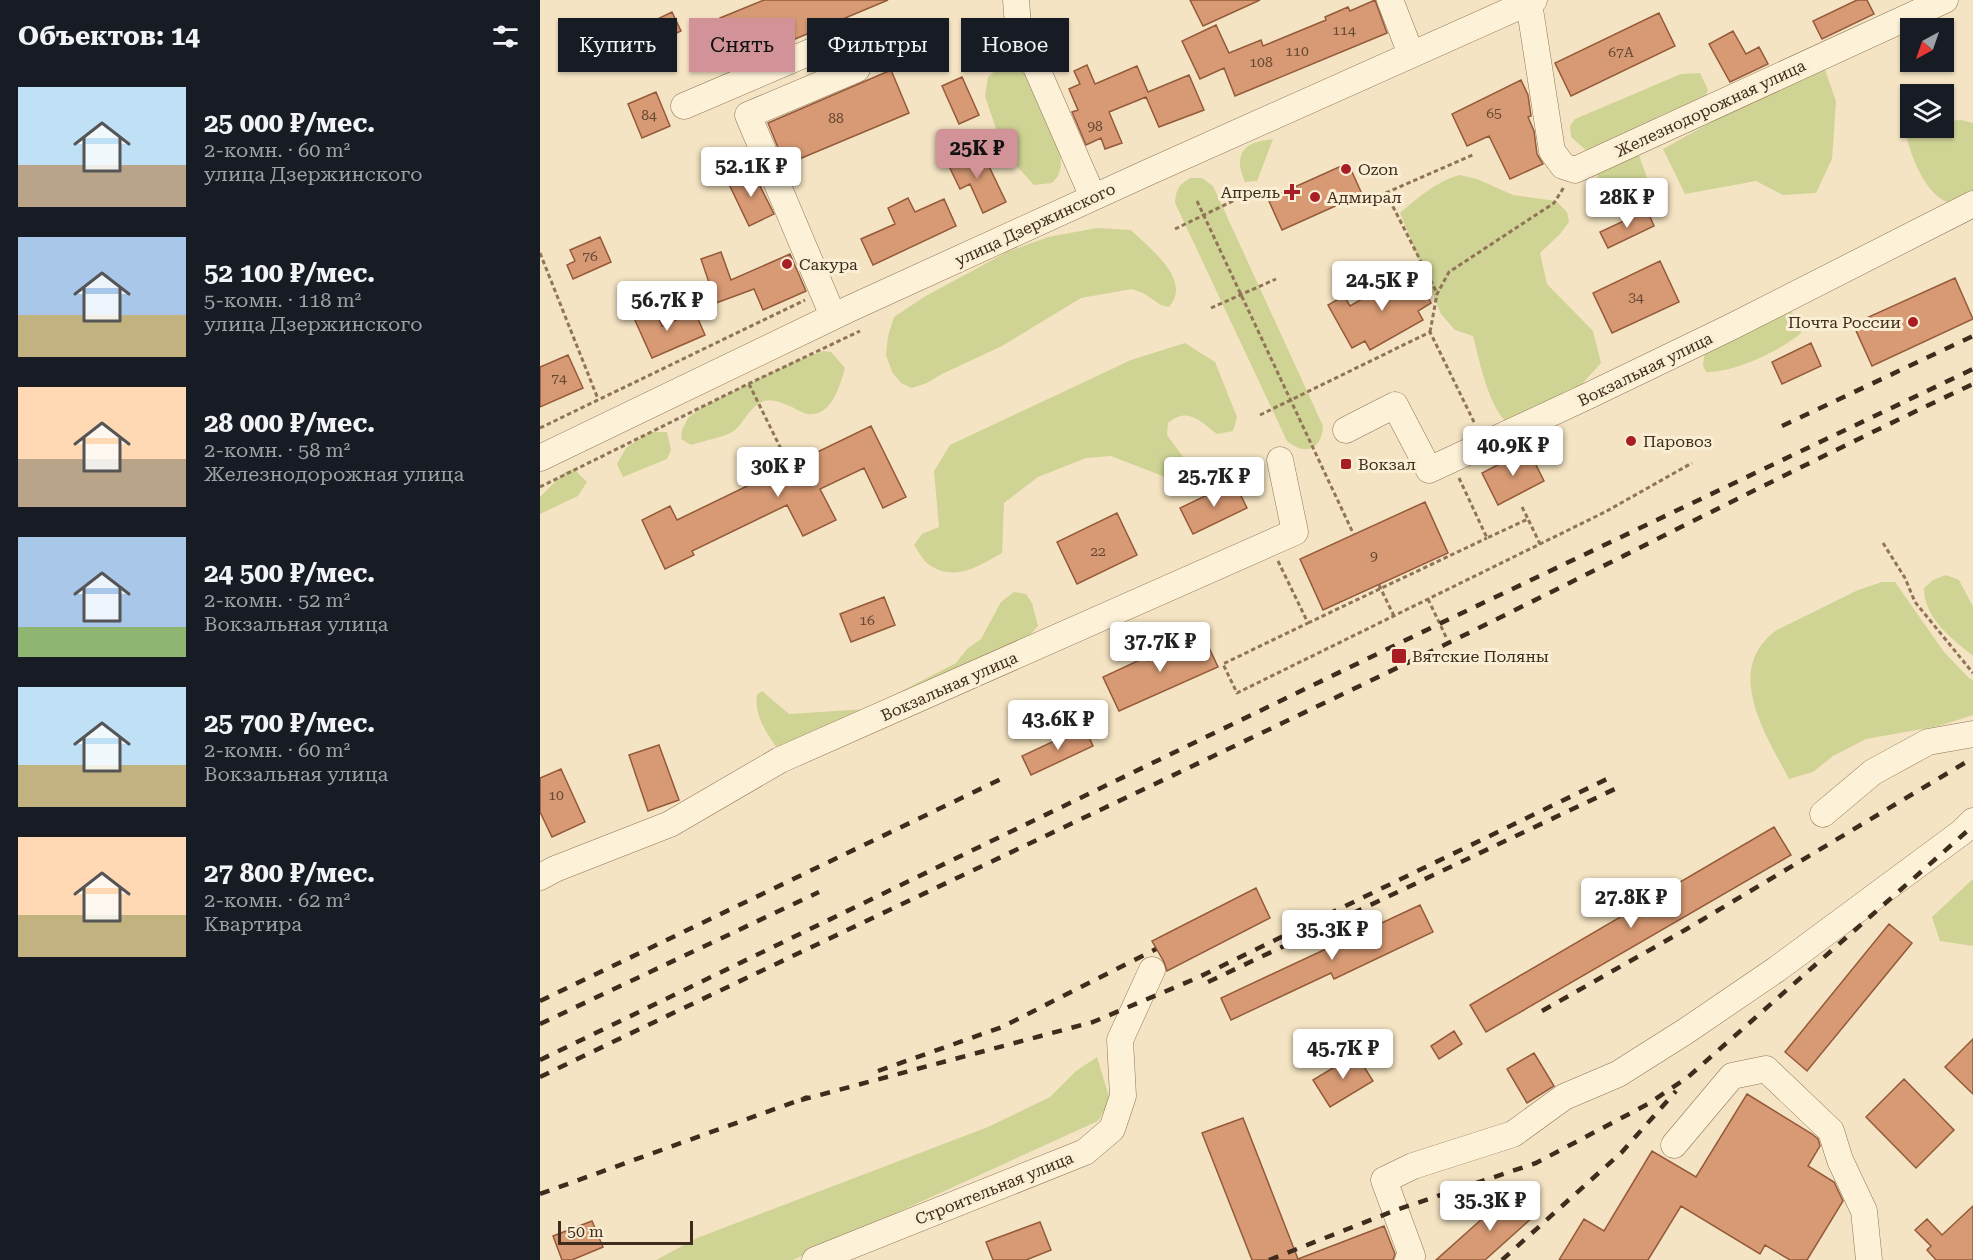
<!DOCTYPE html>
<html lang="ru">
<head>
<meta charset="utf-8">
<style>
	body { margin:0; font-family:"Roboto Serif",serif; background:#242831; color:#f1f3f6; height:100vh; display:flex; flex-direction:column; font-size:22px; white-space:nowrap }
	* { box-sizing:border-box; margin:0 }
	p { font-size:20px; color:#9ea1a6 }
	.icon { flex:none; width:33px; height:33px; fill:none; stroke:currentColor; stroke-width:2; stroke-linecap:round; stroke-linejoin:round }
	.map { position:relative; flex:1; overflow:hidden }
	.panel { display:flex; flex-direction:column; background:#171b24; width:540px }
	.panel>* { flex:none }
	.top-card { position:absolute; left:18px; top:18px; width:570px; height:54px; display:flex; gap:12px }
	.needle { width:39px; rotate:220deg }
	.tools { position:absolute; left:1360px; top:18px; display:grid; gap:12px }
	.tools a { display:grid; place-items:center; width:54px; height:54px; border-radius:0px; background:#171b24; box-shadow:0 2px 4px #0004; font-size:30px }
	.scale { position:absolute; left:18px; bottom:15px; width:135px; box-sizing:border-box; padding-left:6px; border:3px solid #3f2c1d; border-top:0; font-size:16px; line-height:21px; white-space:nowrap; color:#3f2c1d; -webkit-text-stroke:4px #faeed4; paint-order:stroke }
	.price { position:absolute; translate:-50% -51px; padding:0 14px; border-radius:6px; background:#fff; color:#222; font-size:20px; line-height:39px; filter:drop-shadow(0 2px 3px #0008) }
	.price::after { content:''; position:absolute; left:50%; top:36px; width:18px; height:14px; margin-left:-9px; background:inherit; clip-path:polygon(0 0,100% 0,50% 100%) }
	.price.on { background:#d19398; color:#111 }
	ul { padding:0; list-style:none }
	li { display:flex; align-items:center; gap:18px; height:150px; padding:0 18px }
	li span { display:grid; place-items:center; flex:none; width:168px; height:120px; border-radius:0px; color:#555 }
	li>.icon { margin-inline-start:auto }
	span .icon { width:72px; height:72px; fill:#fffc; stroke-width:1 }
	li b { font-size:26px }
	h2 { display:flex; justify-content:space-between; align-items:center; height:72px; padding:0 18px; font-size:26px }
	.chip { padding:0 21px; border-radius:0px; background:#171b24; box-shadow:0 2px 4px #0004; font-size:21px; line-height:54px }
	.chip.on { background:#d19398; color:#111 }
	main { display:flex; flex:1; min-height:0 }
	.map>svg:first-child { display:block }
</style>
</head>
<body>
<main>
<section class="panel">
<h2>Объектов: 14<svg class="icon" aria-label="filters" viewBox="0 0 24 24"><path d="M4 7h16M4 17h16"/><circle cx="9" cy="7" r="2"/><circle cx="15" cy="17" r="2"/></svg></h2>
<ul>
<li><span style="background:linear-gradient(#bfe0f5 65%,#b9a48a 0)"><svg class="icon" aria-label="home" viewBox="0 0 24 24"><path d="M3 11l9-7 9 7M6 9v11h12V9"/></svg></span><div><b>25 000 ₽/мес.</b><p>2-комн. · 60 m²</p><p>улица Дзержинского</p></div></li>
<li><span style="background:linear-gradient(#a9c7e8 65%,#c2b280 0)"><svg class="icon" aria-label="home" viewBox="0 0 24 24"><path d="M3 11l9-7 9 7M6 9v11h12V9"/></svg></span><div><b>52 100 ₽/мес.</b><p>5-комн. · 118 m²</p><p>улица Дзержинского</p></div></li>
<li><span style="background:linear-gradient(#ffd9b3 60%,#b9a48a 0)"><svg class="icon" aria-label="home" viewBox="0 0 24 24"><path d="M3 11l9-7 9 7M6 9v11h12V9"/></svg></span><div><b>28 000 ₽/мес.</b><p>2-комн. · 58 m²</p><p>Железнодорожная улица</p></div></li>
<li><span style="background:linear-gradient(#a9c7e8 75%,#8fb573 0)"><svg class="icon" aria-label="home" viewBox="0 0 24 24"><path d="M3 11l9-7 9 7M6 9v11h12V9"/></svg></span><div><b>24 500 ₽/мес.</b><p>2-комн. · 52 m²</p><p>Вокзальная улица</p></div></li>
<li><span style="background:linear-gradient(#bfe0f5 65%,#c2b280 0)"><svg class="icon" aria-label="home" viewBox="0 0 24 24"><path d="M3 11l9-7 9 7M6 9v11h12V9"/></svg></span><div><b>25 700 ₽/мес.</b><p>2-комн. · 60 m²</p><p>Вокзальная улица</p></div></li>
<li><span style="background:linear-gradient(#ffd9b3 65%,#c2b280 0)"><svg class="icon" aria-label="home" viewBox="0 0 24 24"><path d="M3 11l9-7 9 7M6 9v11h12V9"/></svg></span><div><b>27 800 ₽/мес.</b><p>2-комн. · 62 m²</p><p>Квартира</p></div></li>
</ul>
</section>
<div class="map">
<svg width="1433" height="1260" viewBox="0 0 1433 1260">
	<rect width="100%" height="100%" fill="#f4e4c3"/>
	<path fill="#cfd495" d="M462,65l19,3 11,13 28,67 1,19 -3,9 -6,7 -18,2 -30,-33 -19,-56 3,-19z
		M1284,67l12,34 -4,58 -16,34 -33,2 -27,-14 -71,13 -22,-45 95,-53z
		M1160,73l8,17 -5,11c-11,4 -36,10 -45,16 -11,8 -22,29 -18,41 6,19 11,20 3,41 -7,3 -16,8 -23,8 -21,1 -23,-33 -24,-48l-25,-22 -1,-11 5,-7 106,-45z
		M1421,120l12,3v73c-6,3 -16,8 -22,7 -23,-4 -39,-44 -44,-64l6,-11h31v-7z
		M733,139l-16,42 -12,1c-2,-6 -6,-14 -5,-20 1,-19 18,-21 33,-23z
		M919,175l18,4 36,16 43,6 11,11 2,10 -9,12 -20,19 7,31 46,47 8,32 -20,22 -16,6 -14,12 -46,18c-18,-21 -25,-58 -32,-85l-18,-6 -14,-16 -41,-101c19,-16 35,-31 59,-38z
		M651,178h11l11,8 110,240c-1,24 -18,30 -36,15l-112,-238c1,-14 4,-19 16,-25z
		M557,228l34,2c18,18 62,50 38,77l-8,-2 -18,-12 -11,-4 -51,9 -79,48 -60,28 -15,9 -15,5 -11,-5 -9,-11 -6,-17 2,-19 6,-19 30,-20 83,-45 41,-15z
		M1245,311l6,1 10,9v12c-21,18 -67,40 -95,39l-3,-7 2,-15z
		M645,343l30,19 22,55 -4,14 -16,3c-17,-13 -29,-28 -49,-11l-1,12 20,27v9l-9,11 -67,-26 -25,2 -48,19 -34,26 -2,50c-23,13 -48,30 -74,11 -5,-4 -10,-13 -14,-19l8,-11 17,-7 -5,-56 16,-26 181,-85z
		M283,351l8,1 14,16c-5,17 -13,49 -37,46 -6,-1 -15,-7 -21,-9 -7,-3 -16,-6 -23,-4 -14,5 -19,20 -29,29 -8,7 -33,11 -44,15l-10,-6 1,-9 6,-12 14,-11 93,-46z
		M109,432h18l4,18 -4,9 -44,18 -6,-13 9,-16z
		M34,469l13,13 -9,14 -38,18v-17l25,-25z
		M1406,575l13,5 14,27v49c-22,-18 -49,-38 -49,-68l9,-8z
		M1342,582h13l49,70 25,26 4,2v35l-34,11 -73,13 -33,17 -20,16 -24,7c-23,-44 -67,-110 -12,-149l81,-40z
		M474,592l12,2 6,9 6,23 -25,28 -234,97c-12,-18 -25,-34 -22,-56l5,-4 27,23 78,-5 89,-46 11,-14 14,-10 20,-37z
		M1433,879v67l-33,-5 -8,-24z
		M557,1057l13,43 -12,21 -305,139h-137l41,-22 291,-111 62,-30 26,-26z"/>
	<path fill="#d79a74" stroke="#945a39" stroke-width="1.5" d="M224,0h124l-150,63 -18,-45z
		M650,0h70l-57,26z
		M835,0l12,33 -152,63 -11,-28 -24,11 -18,-38 34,-16 13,28 32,-13 2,6 63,-26 -1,-3 23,-10 2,4z
		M1317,0h10l7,14 -52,25 -9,-18z
		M132,12l9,19 -25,12 -9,-19z
		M1119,13l16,33 -104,50 -16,-33z
		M463,23l1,9 8,18 -20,9 -11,-27z
		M1193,31l13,23 13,-7 9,17 -38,18 -21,-38z
		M547,65l8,19 42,-18 11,26 41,-17 15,35 -45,17 -13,-30 -37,15 13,31 -17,6 -4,-11 -15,7 -14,-33 6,-2 -9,-21 11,-5 -6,-13z
		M351,70l18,43 -124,52 -17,-42z
		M422,77l17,38 -20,9 -17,-38z
		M981,80l7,15 3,21 -3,1 6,14 3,23 6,10 -33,15 -21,-43 -22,10 -15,-32z
		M116,92l14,34 -28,12 -14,-34z
		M419,152l5,11 19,-9 23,48 -23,11 -13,-29 -10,5 -15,-31z
		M808,163l14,31 -80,36 -14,-31z
		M212,170l22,44 -25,12 -21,-44z
		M368,198l7,14 29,-13 12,27 -83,39 -12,-26 34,-15 -7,-16z
		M1107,210l7,16 -46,22 -8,-16z
		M60,237l11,25 -38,17 -6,-14 8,-4 -5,-11z
		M181,252l10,28 59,-26 16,37 -43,19 -9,-21 -38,14 -15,-44z
		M1120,261l19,41 -67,31 -19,-40z
		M873,270l18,33 -13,8 5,9 -53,30 -5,-9 -13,7 -24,-43 16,-9 6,10z
		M1415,278l18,41 -101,47 -19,-42z
		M114,307l8,19 33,-14 10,23 -53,23 -19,-42z
		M1271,343l10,23 -39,18 -10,-22z
		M28,355l15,33 -43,19v-40z
		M331,426l35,71 -23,11 -19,-40 -44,21 16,31 -33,16 -16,-31 -95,46 2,4 -29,14 -23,-49 28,-14 7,14z
		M988,449l16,32 -46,24 -16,-32z
		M694,482l13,26 -54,26 -13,-26z
		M885,502l23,51 -125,57 -23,-51z
		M577,513l20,42 -60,29 -20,-42z
		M344,597l11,28 -44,17 -11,-28z
		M663,635l15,32 -99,44 -16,-34 43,-20 2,4z
		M544,727l9,19 -62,29 -9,-19z
		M119,745l20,55 -31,11 -19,-56z
		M21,769l24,53 -33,15 -12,-25v-34z
		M1234,827l17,28 -305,177 -16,-27z
		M716,888l14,30 -103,53 -3,-9 -12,-21z
		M880,905l13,27 -99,47 -3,-6 -100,47 -10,-22z
		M1349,924l23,19 -105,128 -22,-19z
		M914,1031l8,13 -23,15 -8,-13z
		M1433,1039v55l-28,-27z
		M994,1053l20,33 -27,17 -20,-34z
		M816,1054l17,27 -43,26 -17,-27z
		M1364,1079l50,51 -38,38 -50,-51z
		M1207,1094l65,40 6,5 2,7 -12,20 26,16 9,19 -36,59h-17l-25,-15 -5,9 -79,-48 -33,54h-89l25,-41 20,12 48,-80 44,26z
		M703,1118l55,141 86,-33 11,28 -2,6h-141l-50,-127z
		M971,1193l22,24 -48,43h-49z
		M1433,1206v54h-37l-9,-10 4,-4 -16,-16 12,-11 15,16z
		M52,1221l11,26 -31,13h-10l-9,-24z
		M500,1222l11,28 -25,10h-33l-7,-18z"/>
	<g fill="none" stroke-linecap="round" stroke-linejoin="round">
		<g stroke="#917457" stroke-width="27">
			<path id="minor" d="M476,0l2,26 75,171
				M850,0l21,54
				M989,3l23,148 11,15 12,4 370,-170
				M144,106l159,-68 14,31 -109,46 85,201
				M806,430l49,-25 34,65 159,-74 143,-69 242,-123
				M0,458l309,-149 300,-137 385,-172
				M1283,814l50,-42 55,-30 45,-8
				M0,877l15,-8 115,-45 110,-64 515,-228 -15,-72
				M1134,1145l58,-69 34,-7 65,62 9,29 24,51 5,49
				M275,1260l270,-108 27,-23 11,-33 -3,-56 32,-70
				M868,1260l4,-4 -28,-76 29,-14 100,-32 51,-37 54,-23 68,-43 91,-62 185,-137 11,-11"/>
		</g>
		<path stroke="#917457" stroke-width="3" stroke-dasharray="4.5 3" stroke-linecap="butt" d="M846,193l51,100
			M832,199l103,-45
			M657,201l157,334
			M635,229l64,-31
			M0,253l58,146
			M671,308l65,-29
			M890,332l7,-38 12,-22 105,-69 10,-16
			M209,384l35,71
			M720,415l170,-83 45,92
			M0,428l265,-128
			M919,478l28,60 41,-19 12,25
			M0,487l208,-103 112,-53
			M982,507l6,12
			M1343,543l22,35 10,24 58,71
			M738,561l30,62 -85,41 14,29 368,-181 87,-49
			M888,599l18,38
			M768,623l179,-85"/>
		<use href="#minor" stroke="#fdf1d8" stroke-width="26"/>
		<path stroke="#3f2c1d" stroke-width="4.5" stroke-dasharray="10 10" stroke-linecap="butt" d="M1242,426l191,-90
			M668,982l411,-195
			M0,1001l461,-222
			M1002,1011l143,-81 288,-172
			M0,1024l279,-132
			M0,1060l899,-436 534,-255
			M338,1071l124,-44 154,-78
			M0,1077c286,-138 573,-272 859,-410 192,-93 381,-192 574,-283
			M261,1100l292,-78 104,-44 410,-199
			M0,1194l268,-97
			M729,1260l127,-50 140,-47 112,-59 40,-27 285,-251
			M962,1260l120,-108 54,-61"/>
		<path stroke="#917457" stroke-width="3" stroke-dasharray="4.5 3" stroke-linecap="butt" d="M839,585l15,31"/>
	</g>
	<g fill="#a91e24" stroke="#faeed4" stroke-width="2">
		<circle cx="806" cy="169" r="6"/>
		<path d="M749 183h6v6h6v6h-6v6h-6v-6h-6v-6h6z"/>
		<circle cx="775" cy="197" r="6"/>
		<circle cx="247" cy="264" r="6"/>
		<circle cx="1373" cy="322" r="6"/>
		<circle cx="1091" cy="441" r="6"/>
		<rect x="800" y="458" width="12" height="12" rx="3"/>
		<rect x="851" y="648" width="16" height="16" rx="3"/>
	</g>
	<g text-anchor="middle" stroke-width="6" stroke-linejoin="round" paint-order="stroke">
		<g font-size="14" fill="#654833">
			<text x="804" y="35">114</text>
			<text x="757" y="56">110</text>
			<text x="1081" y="57">67А</text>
			<text x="721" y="67">108</text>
			<text x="954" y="118">65</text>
			<text x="109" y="120">84</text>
			<text x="296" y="123">88</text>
			<text x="555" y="131">98</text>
			<text x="50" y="261">76</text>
			<text x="1096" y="302">34</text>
			<text x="19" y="383">74</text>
			<text x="558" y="556">22</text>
			<text x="834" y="561">9</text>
			<text x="327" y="625">16</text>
			<text x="16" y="800">10</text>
		</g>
		<g font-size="16" fill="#3f2c1d" stroke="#faeed4">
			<text transform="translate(1170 108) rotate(-25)" y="6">Железнодорожная улица</text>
			<text transform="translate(495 224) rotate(-25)" y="6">улица Дзержинского</text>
			<text transform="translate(1105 369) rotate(-26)" y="6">Вокзальная улица</text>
			<text transform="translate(409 686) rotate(-24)" y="6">Вокзальная улица</text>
			<text transform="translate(454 1188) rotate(-22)" y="6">Строительная улица</text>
		</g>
		<g font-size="16" fill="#3f2c1d" stroke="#faeed4" text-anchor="start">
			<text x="818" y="175">Ozon</text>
			<text x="740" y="198" text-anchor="end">Апрель</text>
			<text x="787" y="203">Адмирал</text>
			<text x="259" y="270">Сакура</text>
			<text x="1361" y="328" text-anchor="end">Почта России</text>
			<text x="1103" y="447">Паровоз</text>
			<text x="818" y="470">Вокзал</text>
			<text x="872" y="662">Вятские Поляны</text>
		</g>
	</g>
</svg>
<div class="tools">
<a><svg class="needle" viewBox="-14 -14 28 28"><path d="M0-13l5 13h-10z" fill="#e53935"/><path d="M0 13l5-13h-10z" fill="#9ea1a6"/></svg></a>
<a><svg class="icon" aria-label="layers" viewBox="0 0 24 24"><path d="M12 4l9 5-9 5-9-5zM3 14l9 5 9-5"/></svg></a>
</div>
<div class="scale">50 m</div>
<b class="price on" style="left:437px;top:180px">25K ₽</b>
<b class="price" style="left:211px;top:198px">52.1K ₽</b>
<b class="price" style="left:1087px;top:229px">28K ₽</b>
<b class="price" style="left:842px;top:312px">24.5K ₽</b>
<b class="price" style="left:127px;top:332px">56.7K ₽</b>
<b class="price" style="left:973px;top:477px">40.9K ₽</b>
<b class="price" style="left:238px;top:498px">30K ₽</b>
<b class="price" style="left:674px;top:508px">25.7K ₽</b>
<b class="price" style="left:620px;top:673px">37.7K ₽</b>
<b class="price" style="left:518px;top:751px">43.6K ₽</b>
<b class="price" style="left:1091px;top:929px">27.8K ₽</b>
<b class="price" style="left:792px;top:961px">35.3K ₽</b>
<b class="price" style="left:803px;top:1080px">45.7K ₽</b>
<b class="price" style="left:950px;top:1232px">35.3K ₽</b>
<div class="top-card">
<a class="chip">Купить</a>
<a class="chip on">Снять</a>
<a class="chip">Фильтры</a>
<a class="chip">Новое</a>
</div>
</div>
</main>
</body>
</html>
